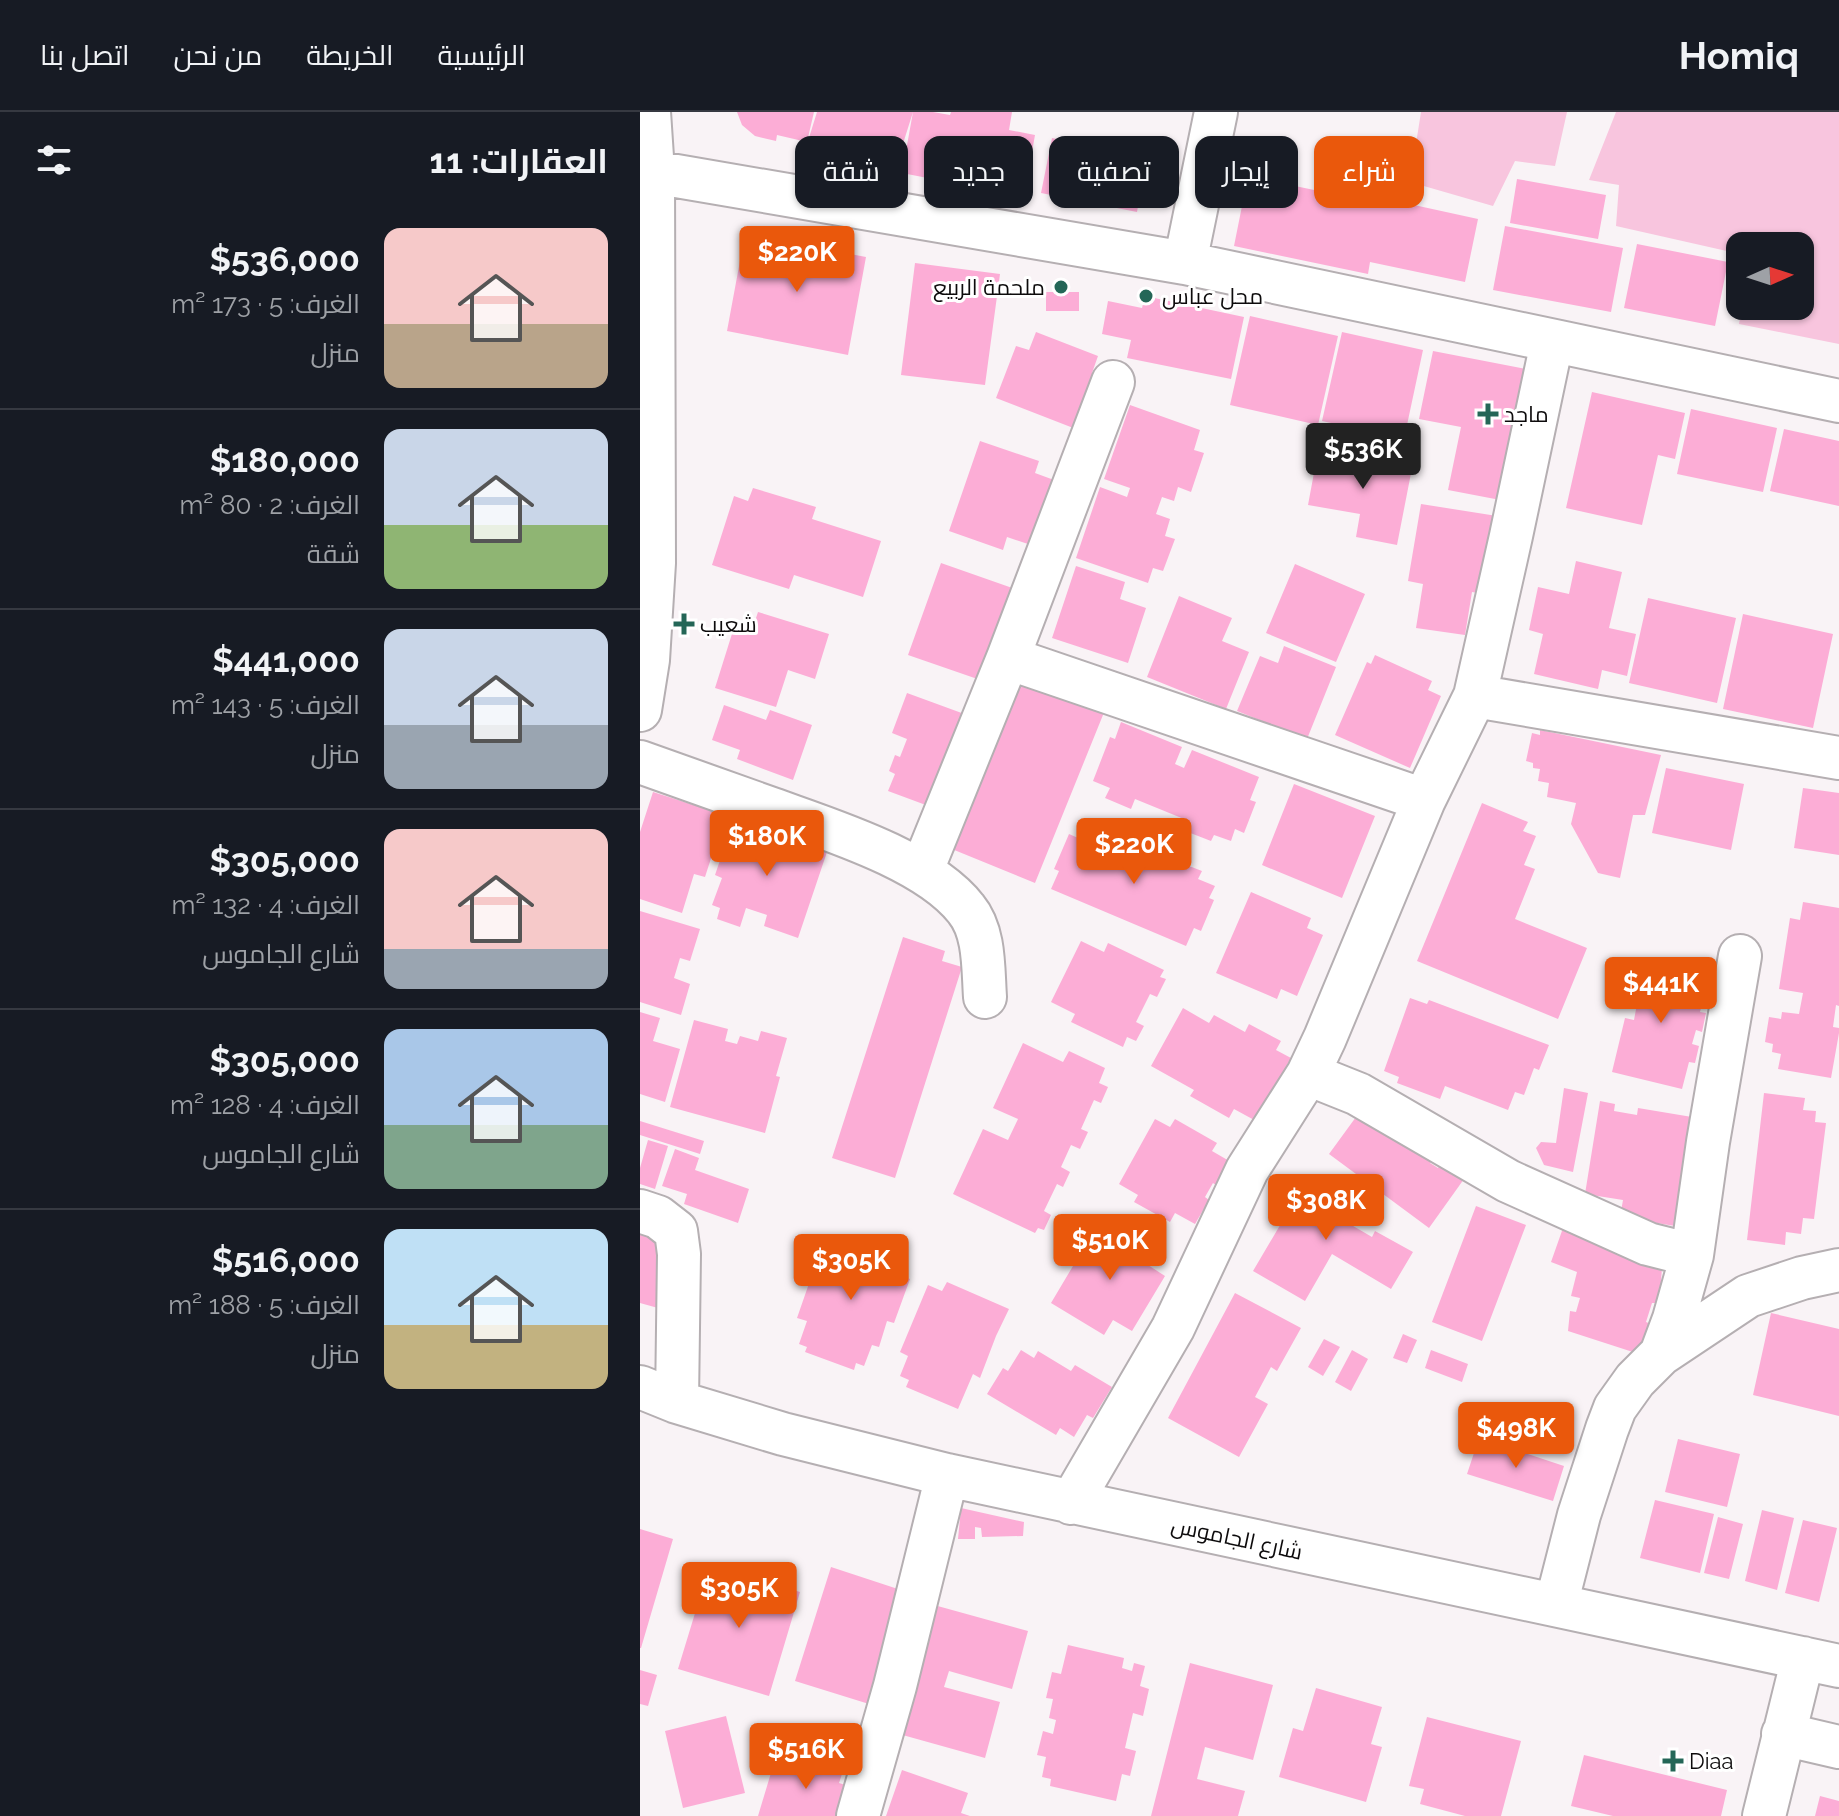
<!DOCTYPE html>
<html lang="ar">
<head>
<meta charset="utf-8">
<style>
	body { margin:0; font-family:Raleway,Cairo,sans-serif; background:#242831; color:#f1f3f6; direction:rtl; height:100vh; display:flex; flex-direction:column; font-size:30px; white-space:nowrap }
	* { box-sizing:border-box; margin:0 }
	p { font-size:26px; color:#9ea1a6 }
	.icon { flex:none; width:44px; height:44px; fill:none; stroke:currentColor; stroke-width:2; stroke-linecap:round; stroke-linejoin:round }
	.map { position:relative; flex:1; overflow:hidden; direction:ltr }
	.panel { display:flex; flex-direction:column; background:#171b24; width:640px }
	.panel>* { flex:none }
	.banner { position:absolute; left:24px; top:24px; width:760px; height:72px; direction:rtl; display:flex; gap:16px }
	.needle { width:52px; rotate:87deg }
	.fabs { position:absolute; left:1086px; top:120px; display:grid; gap:16px }
	.fabs a { display:grid; place-items:center; width:88px; height:88px; border-radius:16px; background:#171b24; box-shadow:0 2px 6px #0004; font-size:40px }
	.price { position:absolute; translate:-50% -68px; padding:0 18px; border-radius:8px; background:#ea580c; color:#fff; font-size:26px; line-height:52px; filter:drop-shadow(0 2px 4px #0008) }
	.price::after { content:''; position:absolute; left:50%; top:48px; width:24px; height:18px; margin-left:-12px; background:inherit; clip-path:polygon(0 0,100% 0,50% 100%) }
	.price.selected { background:#222; color:#fff }
	ul { padding:0; list-style:none }
	li { display:flex; align-items:center; gap:24px; height:200px; padding:0 32px }
	li+li { border-top:2px solid #363941 }
	li span { display:grid; place-items:center; flex:none; width:224px; height:160px; border-radius:16px; color:#555 }
	li>.icon { margin-inline-start:auto }
	span .icon { width:96px; height:96px; fill:#fffc; stroke-width:1 }
	li b { font-size:34px }
	h2 { display:flex; justify-content:space-between; align-items:center; height:96px; padding:0 32px; font-size:34px }
	.chip { padding:0 28px; border-radius:16px; background:#171b24; box-shadow:0 2px 6px #0004; font-size:28px; line-height:72px }
	.chip.selected { background:#ea580c; color:#fff }
	header { display:flex; align-items:center; gap:48px; box-sizing:border-box; height:112px; padding:0 40px; background:#171b24; border-bottom:2px solid #363941 }
	header strong { font-size:38px }
	nav { display:flex; gap:44px; margin-inline-start:auto; font-size:28px }
	main { display:flex; flex:1; min-height:0 }
	.map>svg:first-child { display:block }
</style>
</head>
<body>
<header>
<strong>Homiq</strong>
<nav><a>الرئيسية</a><a>الخريطة</a><a>من نحن</a><a>اتصل بنا</a></nav>
</header>
<main>
<div class="map">
<svg width="1199" height="1704" viewBox="0 0 1199 1704">
	<rect width="100%" height="100%" fill="#f9f3f6"/>
	<path fill="#f8c5de" d="M781,0h146l-12,54 -40,-5 -22,45 -83,-24z
		M976,0h223v232l-100,-20 3,-18h58v-60h-60v8l-124,-28 3,-41 -30,-5z"/>
	<path fill="#fcadd6" d="M97,0h77l-7,30 -30,-7 -1,6 -21,-5 -13,-11z
		M177,0h96l-18,57 -87,-28z
		M273,0h20l17,3 1,-3h61l-3,18 26,5 -11,62 -122,-24z
		M412,26l95,19 -10,55 -96,-19z
		M608,64l133,28 1,-6 96,21 -13,63 -95,-20 -2,12 -134,-28z
		M877,67l89,16 -8,44 -88,-16z
		M865,114l118,22 -12,64 -118,-22z
		M105,122l121,23 -18,98 -121,-24z
		M997,132l91,18 -13,64 -91,-18z
		M275,151l85,11 -15,111 -84,-10z
		M406,180h33v19h-33z
		M505,184l99,21 -13,62 -104,-21 4,-18 -29,-6 6,-33 34,7z
		M610,204l88,20 -20,89 -88,-20z
		M396,220l62,24 -6,17 10,4 -21,54 -85,-33 20,-52 13,4z
		M702,220l81,18 -19,89 -82,-18z
		M793,239l109,21 -26,131 -68,-13 13,-63 -42,-8z
		M952,280l93,21 -10,46 -17,-4 -16,70 -76,-17z
		M490,293l70,25 -6,20 10,3 -13,39 -13,-5 -4,14 -12,-4 -6,17 14,5 -5,17 10,3 -12,32 -10,-3 -5,15 -72,-25 24,-71 27,10 3,-9 -26,-9z
		M1051,297l86,19 -14,64 -86,-18z
		M1144,317l55,12v65l-69,-15z
		M340,329l59,20 -4,12 19,7 -23,65 -24,-8 -4,13 -54,-19z
		M679,334l94,17 -16,82 -41,-8 4,-23 -52,-9z
		M113,376l63,19 -4,12 69,22 -18,56 -69,-22 -5,14 -77,-24 22,-69 14,5z
		M781,392l76,12 -13,78 -12,-2 -7,43 -49,-7 7,-44 -15,-3z
		M936,449l46,11 -13,56 27,6 -9,42 -25,-6 -4,19 -64,-15 9,-40 -14,-4 9,-43 31,7z
		M301,451l80,28 -32,92 -81,-28z
		M655,452l70,30 -29,68 -70,-29z
		M436,454l49,16 -5,17 26,9 -18,55 -76,-25z
		M539,484l53,22 -10,23 27,11 -23,57 -79,-32z
		M1008,486l88,20 -19,85 -88,-20z
		M118,500l71,22 -14,45 -27,-9 -12,37 -61,-19 21,-67 17,6z
		M1103,502l90,20 -20,94 -90,-19z
		M644,534l52,21 -29,72 -70,-28 23,-55 18,7z
		M735,543l57,26 -4,9 13,6 -31,72 -75,-33 32,-73 4,2z
		M373,560l92,38 -70,173 -93,-38z
		M267,581l71,26 -36,92 -54,-20 7,-17 -6,-3 6,-16 5,2 7,-18 -15,-6z
		M84,593l42,15 4,-10 42,15 -19,55 -56,-21 3,-9 -28,-10z
		M481,610l61,25 -7,17 9,4 8,-18 67,27 -9,23 6,2 -12,31 -9,-4 -4,12 -17,-6 -3,6 -31,-12 4,-10 -49,-20 -4,10 -26,-11 5,-10 -17,-7 17,-44 5,2z
		M900,618l121,25 -16,60h-12l-13,63 -22,-5 -27,-49 5,-21 -29,-6 2,-14 -11,-2 2,-12 -7,-1v-5l-7,-2 6,-28 8,2z
		M1026,656l78,16 -13,66 -79,-17z
		M654,672l81,32 -33,82 -80,-33z
		M1163,676l36,5v62l-45,-7z
		M13,680l72,23 -20,62 -11,-3 -12,39 -42,-14v-67z
		M842,691l46,19 -5,9 13,5 -12,29 11,4 -20,50 72,29 -29,71 -141,-58z
		M94,707l15,5 -2,5 9,3 2,-7 45,15 -3,6 8,3 1,-3 18,6 -29,86 -34,-12 3,-11 -21,-7 -6,19 -23,-8 3,-11 -8,-3 10,-27 -7,-3z
		M451,714l35,15 -3,8 44,19 4,-9 31,12 -4,8 17,7 -6,12 5,2 -13,31 -7,-3 -8,18 -135,-57 8,-18 -5,-2 15,-35 16,7z
		M611,780l60,26 -4,10 16,7 -26,61 -16,-7 -4,10 -61,-26z
		M1163,790l36,6v98l-3,-1 -3,22 6,1v5l-8,45 -53,-9 3,-15 -9,-2 1,-8 -8,-2 4,-25 12,2 1,-7 17,2 4,-21 -24,-4 11,-71 10,2z
		M0,799l60,18 -10,32 -10,-3 -6,20 16,6 -9,31 -41,-13z
		M263,825l42,14 -3,10 20,6 -67,211 -63,-20z
		M441,829l23,11 4,-9 56,27 -4,7 6,2 -9,18 -7,-3 -14,28 8,4 -8,15 -9,-4 -4,10 -52,-25 4,-8 -24,-12z
		M1008,845l33,8 -3,13 29,7 -7,27 6,1 -4,19 -6,-2 -4,14 7,2 -4,17 -6,-1 -7,27 -70,-17 13,-54 9,2 3,-16 -10,-2 9,-39 10,2z
		M770,886l17,6 2,-4 120,45 -10,25 -5,-2 -10,27 -9,-3 -7,18 -63,-24 -5,13 -43,-16 2,-6 -15,-6z
		M543,896l26,15 5,-8 31,17 4,-8 32,17 -5,9 15,8 -35,63 -22,-12 -5,9 -39,-22 4,-6 -43,-24z
		M0,900l20,6 -7,23 27,8 -15,53 -25,-8z
		M54,908l34,9 -3,12 12,3 3,-8 18,5 3,-10 26,7 -11,38 4,1 -15,56 -95,-26z
		M383,931l40,19 6,-11 36,17 -6,15 9,4 -7,16 -7,-3 -13,29 7,3 -8,17 -9,-4 -10,22 9,5 -7,15 -6,-3 -13,27 7,4 -7,15 -6,-2 -3,5 -82,-39 30,-65 25,11 10,-21 -25,-11z
		M924,976l24,5 -15,79 -29,-7 -8,-17 5,-6 15,1z
		M1124,981l41,5 -2,12 13,1 -1,11 11,1 -12,96 -11,-1 -2,16 -15,-2 -1,13 -38,-5z
		M960,989l15,3 -1,7 23,4 1,-7 54,9 -17,109 -55,-9 3,-17 -38,-6z
		M724,994l77,42 -11,15 8,5 4,-6 22,17 -35,49 -100,-74z
		M515,1007l15,8 5,-8 42,24 -5,8 19,11 -14,24 -4,-3 -8,14 4,3 -14,24 -20,-11 -5,9 -36,-20 4,-7 -19,-11z
		M0,1009l64,20 -4,13 -60,-19z
		M8,1028l20,6 -13,43 -15,-5v-16z
		M35,1037l24,9 -4,12 54,19 -11,34 -54,-19 3,-10 -25,-8z
		M669,1064l18,11 4,-6 30,18 -13,24 24,14 3,-6 38,21 -22,37 -59,-35 -27,47 -52,-30z
		M836,1094l50,19 -44,116 -50,-19z
		M469,1112l47,28 -8,13 17,11 -33,55 -19,-11 -9,15 -53,-32 44,-74 8,5z
		M923,1116l99,40 -1,13 5,3 -7,19h-7l-6,19 5,2 -12,30 -71,-23 2,-20 6,1 4,-14 -9,-2 6,-24 -26,-10z
		M0,1118l18,8v70l-18,-5z
		M203,1125l63,22 -6,16 10,4 -16,44 -7,-2 -8,26 -7,-2 -8,21 -8,-3 -2,7 -49,-18 2,-5 -8,-3 8,-23 -10,-3 25,-72 16,6z
		M307,1170l62,27 -13,27 -16,42 -7,-4 -15,35 -52,-22 3,-7 -9,-4 8,-20 -8,-4 28,-67 14,6z
		M595,1181l66,35 -24,43 -6,-4 -16,30 13,7 -29,53 -71,-39z
		M1131,1201l68,16v87l-86,-21z
		M763,1222l14,6 -10,23 -14,-5z
		M684,1227l16,8 -17,29 -15,-9z
		M381,1238l13,8 4,-7 33,20 4,-6 37,22 -19,31 -6,-3 -13,22 -14,-9 -4,7 -69,-41 16,-26 5,3z
		M712,1238l16,9 -17,32 -16,-9z
		M791,1238l37,14 -6,18 -37,-14z
		M839,1326l85,28 -11,35 -86,-27z
		M1038,1327l62,15 -13,53 -62,-15z
		M1015,1388l59,14 -14,59 -60,-15z
		M321,1396l63,14 -1,14 -41,1 -1,-9 -6,-1v12h-17z
		M1122,1398l32,8 -17,72 -32,-9z
		M1078,1405l25,7 -14,55 -25,-6z
		M1163,1408l34,8 -18,74 -34,-9z
		M0,1417l33,10 -32,109h-1z
		M70,1452l90,28 -31,104 -91,-27z
		M191,1455l73,24 -35,113 -74,-23z
		M294,1493l94,26 -16,58 -63,-18 -5,16 56,15 -15,56 -86,-24z
		M428,1533l56,13 -2,10 10,3 2,-8 11,3 -5,20 9,3 -6,27 -10,-3 -8,35 11,3 -6,25 -8,-2 -6,27 -66,-15 1,-7 -9,-2 4,-20 -9,-2 6,-24 10,3 3,-14 -7,-2 4,-19 -7,-1 6,-26 9,2z
		M550,1551l83,22 -20,75 -48,-13 -8,32 48,12 -7,25h-87z
		M0,1558l17,5 -9,31 -8,-2z
		M676,1576l66,19 -11,37 11,3 -16,55 -87,-25 14,-49 10,3z
		M86,1604l19,77 -62,15 -18,-77z
		M787,1605l94,24 -20,75h-36l-45,-12 4,-15 -15,-3z
		M137,1641l65,21 -3,9 20,6 -8,27h-93z
		M944,1643l143,35 -6,26h-108l-42,-10z
		M262,1658l66,23 -7,20 9,3h-84z
		M1180,1684l19,5v15h-24z"/>
	<g fill="none" stroke-linecap="round" stroke-linejoin="round">
		<g stroke="#b5afb2" stroke-width="46">
			<path id="minor" d="M0,61l13,-1 532,91 654,138
				M545,151l31,-151
				M368,546l105,-276
				M835,584l364,62
				M0,598l8,-50 6,-97 -1,-391 -4,-60
				M0,650c44,16 88,31 132,47 58,21 156,51 194,100 19,23 17,59 19,88
				M282,758l86,-212 416,142
				M668,962l50,20 150,87 140,63 44,11
				M0,1099l18,6 18,14 3,23 -2,148
				M1021,1242l13,-35 18,-64 16,-113 32,-186
				M0,1275l37,15 106,32 164,41 892,191
				M431,1391l102,-175 74,-158 61,-96 17,-36 99,-238 51,-104 36,-160 41,-194
				M916,1493l23,-90 28,-86 8,-21 20,-28 26,-26 87,-58 54,-18 37,-8
				M1143,1622l56,13
				M218,1704l37,-130 52,-211
				M1124,1704l39,-158"/>
		</g>
		<use href="#minor" stroke="#fff" stroke-width="42"/>
	</g>
	<g fill="#246657" stroke="#fff" stroke-width="3">
		<circle cx="421" cy="175" r="8"/>
		<circle cx="506" cy="184" r="8"/>
		<path d="M844 290h8v8h8v8h-8v8h-8v-8h-8v-8h8z"/>
		<path d="M40 500h8v8h8v8h-8v8h-8v-8h-8v-8h8z"/>
		<path d="M1029 1637h8v8h8v8h-8v8h-8v-8h-8v-8h8z"/>
	</g>
	<g text-anchor="middle" stroke-width="6" stroke-linejoin="round" paint-order="stroke">
		<g font-size="22" fill="#0d0b0c" stroke="#fff" text-anchor="start">
			<text x="405" y="183" text-anchor="end">ملحمة الربيع</text>
			<text x="522" y="192">محل عباس</text>
			<text x="864" y="310">ماجد</text>
			<text x="60" y="520">شعيب</text>
			<text x="1049" y="1657">Diaa</text>
		</g>
		<g font-size="22" fill="#0d0b0c" stroke="#fff">
			<text transform="translate(597 1426) rotate(12)" y="8">شارع الجاموس</text>
		</g>
	</g>
</svg>
<div class="fabs">
<a><svg class="needle" viewBox="-14 -14 28 28"><path d="M0-13l5 13h-10z" fill="#e53935"/><path d="M0 13l5-13h-10z" fill="#9ea1a6"/></svg></a>
</div>
<b class="price" style="left:157px;top:182px">$220K</b>
<b class="price selected" style="left:723px;top:379px">$536K</b>
<b class="price" style="left:127px;top:766px">$180K</b>
<b class="price" style="left:494px;top:774px">$220K</b>
<b class="price" style="left:1021px;top:913px">$441K</b>
<b class="price" style="left:686px;top:1130px">$308K</b>
<b class="price" style="left:470px;top:1170px">$510K</b>
<b class="price" style="left:211px;top:1190px">$305K</b>
<b class="price" style="left:876px;top:1358px">$498K</b>
<b class="price" style="left:99px;top:1518px">$305K</b>
<b class="price" style="left:166px;top:1679px">$516K</b>
<div class="banner">
<a class="chip selected">شراء</a>
<a class="chip">إيجار</a>
<a class="chip">تصفية</a>
<a class="chip">جديد</a>
<a class="chip">شقة</a>
</div>
</div>
<section class="panel">
<h2>العقارات: 11<svg class="icon" aria-label="filters" viewBox="0 0 24 24"><path d="M4 7h16M4 17h16"/><circle cx="9" cy="7" r="2"/><circle cx="15" cy="17" r="2"/></svg></h2>
<ul>
<li><span style="background:linear-gradient(#f6c9c9 60%,#b9a48a 0)"><svg class="icon" aria-label="home" viewBox="0 0 24 24"><path d="M3 11l9-7 9 7M6 9v11h12V9"/></svg></span><div><b>$536,000</b><p>الغرف: 5 · 173 m²</p><p>منزل</p></div></li>
<li><span style="background:linear-gradient(#c9d6e8 60%,#8fb573 0)"><svg class="icon" aria-label="home" viewBox="0 0 24 24"><path d="M3 11l9-7 9 7M6 9v11h12V9"/></svg></span><div><b>$180,000</b><p>الغرف: 2 · 80 m²</p><p>شقة</p></div></li>
<li><span style="background:linear-gradient(#c9d6e8 60%,#9aa5b1 0)"><svg class="icon" aria-label="home" viewBox="0 0 24 24"><path d="M3 11l9-7 9 7M6 9v11h12V9"/></svg></span><div><b>$441,000</b><p>الغرف: 5 · 143 m²</p><p>منزل</p></div></li>
<li><span style="background:linear-gradient(#f6c9c9 75%,#9aa5b1 0)"><svg class="icon" aria-label="home" viewBox="0 0 24 24"><path d="M3 11l9-7 9 7M6 9v11h12V9"/></svg></span><div><b>$305,000</b><p>الغرف: 4 · 132 m²</p><p>شارع الجاموس</p></div></li>
<li><span style="background:linear-gradient(#a9c7e8 60%,#7fa58c 0)"><svg class="icon" aria-label="home" viewBox="0 0 24 24"><path d="M3 11l9-7 9 7M6 9v11h12V9"/></svg></span><div><b>$305,000</b><p>الغرف: 4 · 128 m²</p><p>شارع الجاموس</p></div></li>
<li><span style="background:linear-gradient(#bfe0f5 60%,#c2b280 0)"><svg class="icon" aria-label="home" viewBox="0 0 24 24"><path d="M3 11l9-7 9 7M6 9v11h12V9"/></svg></span><div><b>$516,000</b><p>الغرف: 5 · 188 m²</p><p>منزل</p></div></li>
</ul>
</section>
</main>
</body>
</html>
